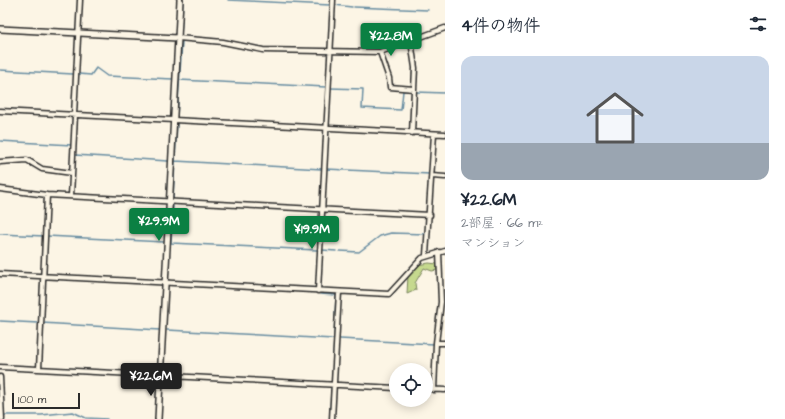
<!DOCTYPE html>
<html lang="ja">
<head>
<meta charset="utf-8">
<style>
	body { margin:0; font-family:"Architects Daughter","Klee One",sans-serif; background:#f2f2f3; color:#1f2937; height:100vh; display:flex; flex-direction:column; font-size:15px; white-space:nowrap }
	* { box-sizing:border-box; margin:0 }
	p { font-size:13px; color:#747a83 }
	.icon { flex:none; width:22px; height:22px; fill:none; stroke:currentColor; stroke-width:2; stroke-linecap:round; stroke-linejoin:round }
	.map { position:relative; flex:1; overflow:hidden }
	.drawer { display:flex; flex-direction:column; background:#fff; width:340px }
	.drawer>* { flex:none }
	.tools { position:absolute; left:389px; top:363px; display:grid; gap:8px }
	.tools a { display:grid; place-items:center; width:44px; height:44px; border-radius:50%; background:#fff; box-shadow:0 2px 10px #0003; font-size:20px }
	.scale { position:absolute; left:12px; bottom:10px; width:68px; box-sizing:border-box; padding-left:4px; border:2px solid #2b2b2b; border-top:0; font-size:11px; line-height:14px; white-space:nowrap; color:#2b2b2b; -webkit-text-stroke:3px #fcf5e5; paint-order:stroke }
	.price { position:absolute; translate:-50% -34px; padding:0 9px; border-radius:4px; background:#0b8043; color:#fff; font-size:13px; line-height:26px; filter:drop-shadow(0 1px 2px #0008) }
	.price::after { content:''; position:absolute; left:50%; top:24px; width:12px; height:9px; margin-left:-6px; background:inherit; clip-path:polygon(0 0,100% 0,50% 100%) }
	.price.active { background:#222; color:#fff }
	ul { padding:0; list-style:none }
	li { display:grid; align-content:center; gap:8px; height:212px; padding:0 16px }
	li+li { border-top:1px solid #e0e1e3 }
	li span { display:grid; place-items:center; height:124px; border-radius:12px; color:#555 }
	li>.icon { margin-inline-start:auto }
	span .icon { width:72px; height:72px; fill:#fffc; stroke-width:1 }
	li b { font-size:17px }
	h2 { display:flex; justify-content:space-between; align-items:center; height:48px; padding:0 16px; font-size:17px }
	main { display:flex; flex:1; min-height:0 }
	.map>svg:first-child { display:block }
</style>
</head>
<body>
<main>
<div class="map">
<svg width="445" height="419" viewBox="0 0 445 419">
	<rect width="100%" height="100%" fill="#fcf5e5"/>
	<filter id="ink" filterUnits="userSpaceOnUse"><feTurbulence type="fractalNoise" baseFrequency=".025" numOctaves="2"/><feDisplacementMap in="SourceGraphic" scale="8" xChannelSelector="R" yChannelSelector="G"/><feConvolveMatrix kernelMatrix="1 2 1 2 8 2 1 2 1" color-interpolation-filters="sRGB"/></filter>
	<g filter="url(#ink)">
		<path fill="#c6d98e" stroke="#78825c" d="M429,263l8,1v6l-5,1 -8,-3 -9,15 1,7 -9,4 1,-19 6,-4 3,-6z"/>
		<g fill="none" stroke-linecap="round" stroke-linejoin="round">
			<path stroke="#688da2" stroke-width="1.5" d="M228,0l102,5
				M334,5l18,2
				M354,7l74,3
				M181,35l2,-35
				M0,70l73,4
				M79,74l12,1 5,-7 11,8 66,3
				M179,80l147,7
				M330,88l33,1 -1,19 39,2 2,-19h8
				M416,92l29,1
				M177,117l5,-75
				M0,141l72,4
				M75,155l93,6
				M175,161l147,8
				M326,169l104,5
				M173,199l4,-76
				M173,205l-2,38 146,7
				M0,234l44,2
				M47,236l117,6
				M322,250l14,1
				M340,251l19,1 21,-16 11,-3 35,1
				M320,294l16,1 -4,87
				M0,321l38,2
				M42,323l118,7
				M167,330l167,9
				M340,339l94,5
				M5,415h36l32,-3 13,6 21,1
				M330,419l1,-31"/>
			<g stroke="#2b2b2b" stroke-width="7">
				<path id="minor" d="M178,38l45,4 40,8 117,2 65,-24
					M411,41l4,27 -3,65
					M380,52l9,26 1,9 24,2
					M0,111l445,23
					M74,115l6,-115
					M0,162l27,-2 15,9 30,4
					M432,176l13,1
					M0,189l47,6 383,20
					M71,196l4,-81
					M426,255l8,-121
					M0,274l389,20 33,-36 23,-7
					M318,291l15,-291
					M436,343h9
					M0,367l396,21
					M39,369l8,-174
					M0,377l2,42
					M426,389l19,1
					M434,390l2,-47 5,-41 -2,-50
					M332,419l7,-127"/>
			</g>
			<g stroke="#2b2b2b" stroke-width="8">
				<path id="tertiary" d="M0,29l178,9
					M158,419l22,-419"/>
			</g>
			<use href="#minor" stroke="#fcf5e5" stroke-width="4"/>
			<use href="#tertiary" stroke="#fcf5e5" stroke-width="5"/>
		</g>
	</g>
</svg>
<div class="tools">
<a><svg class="icon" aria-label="locate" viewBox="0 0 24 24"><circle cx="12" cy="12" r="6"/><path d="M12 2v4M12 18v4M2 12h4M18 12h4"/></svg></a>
</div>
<div class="scale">100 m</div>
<b class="price" style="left:391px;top:57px">¥22.8M</b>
<b class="price" style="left:159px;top:242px">¥29.9M</b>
<b class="price" style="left:312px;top:250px">¥19.9M</b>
<b class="price active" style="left:151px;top:397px">¥22.6M</b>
</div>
<section class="drawer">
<h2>4件の物件<svg class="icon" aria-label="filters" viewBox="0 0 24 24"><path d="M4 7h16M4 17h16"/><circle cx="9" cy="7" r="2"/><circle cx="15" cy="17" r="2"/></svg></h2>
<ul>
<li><span style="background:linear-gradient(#c9d6e8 70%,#9aa5b1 0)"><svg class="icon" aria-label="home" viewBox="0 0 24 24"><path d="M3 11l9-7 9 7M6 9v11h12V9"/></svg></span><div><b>¥22.6M</b><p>2部屋 · 66 m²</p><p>マンション</p></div></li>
</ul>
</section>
</main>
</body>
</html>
